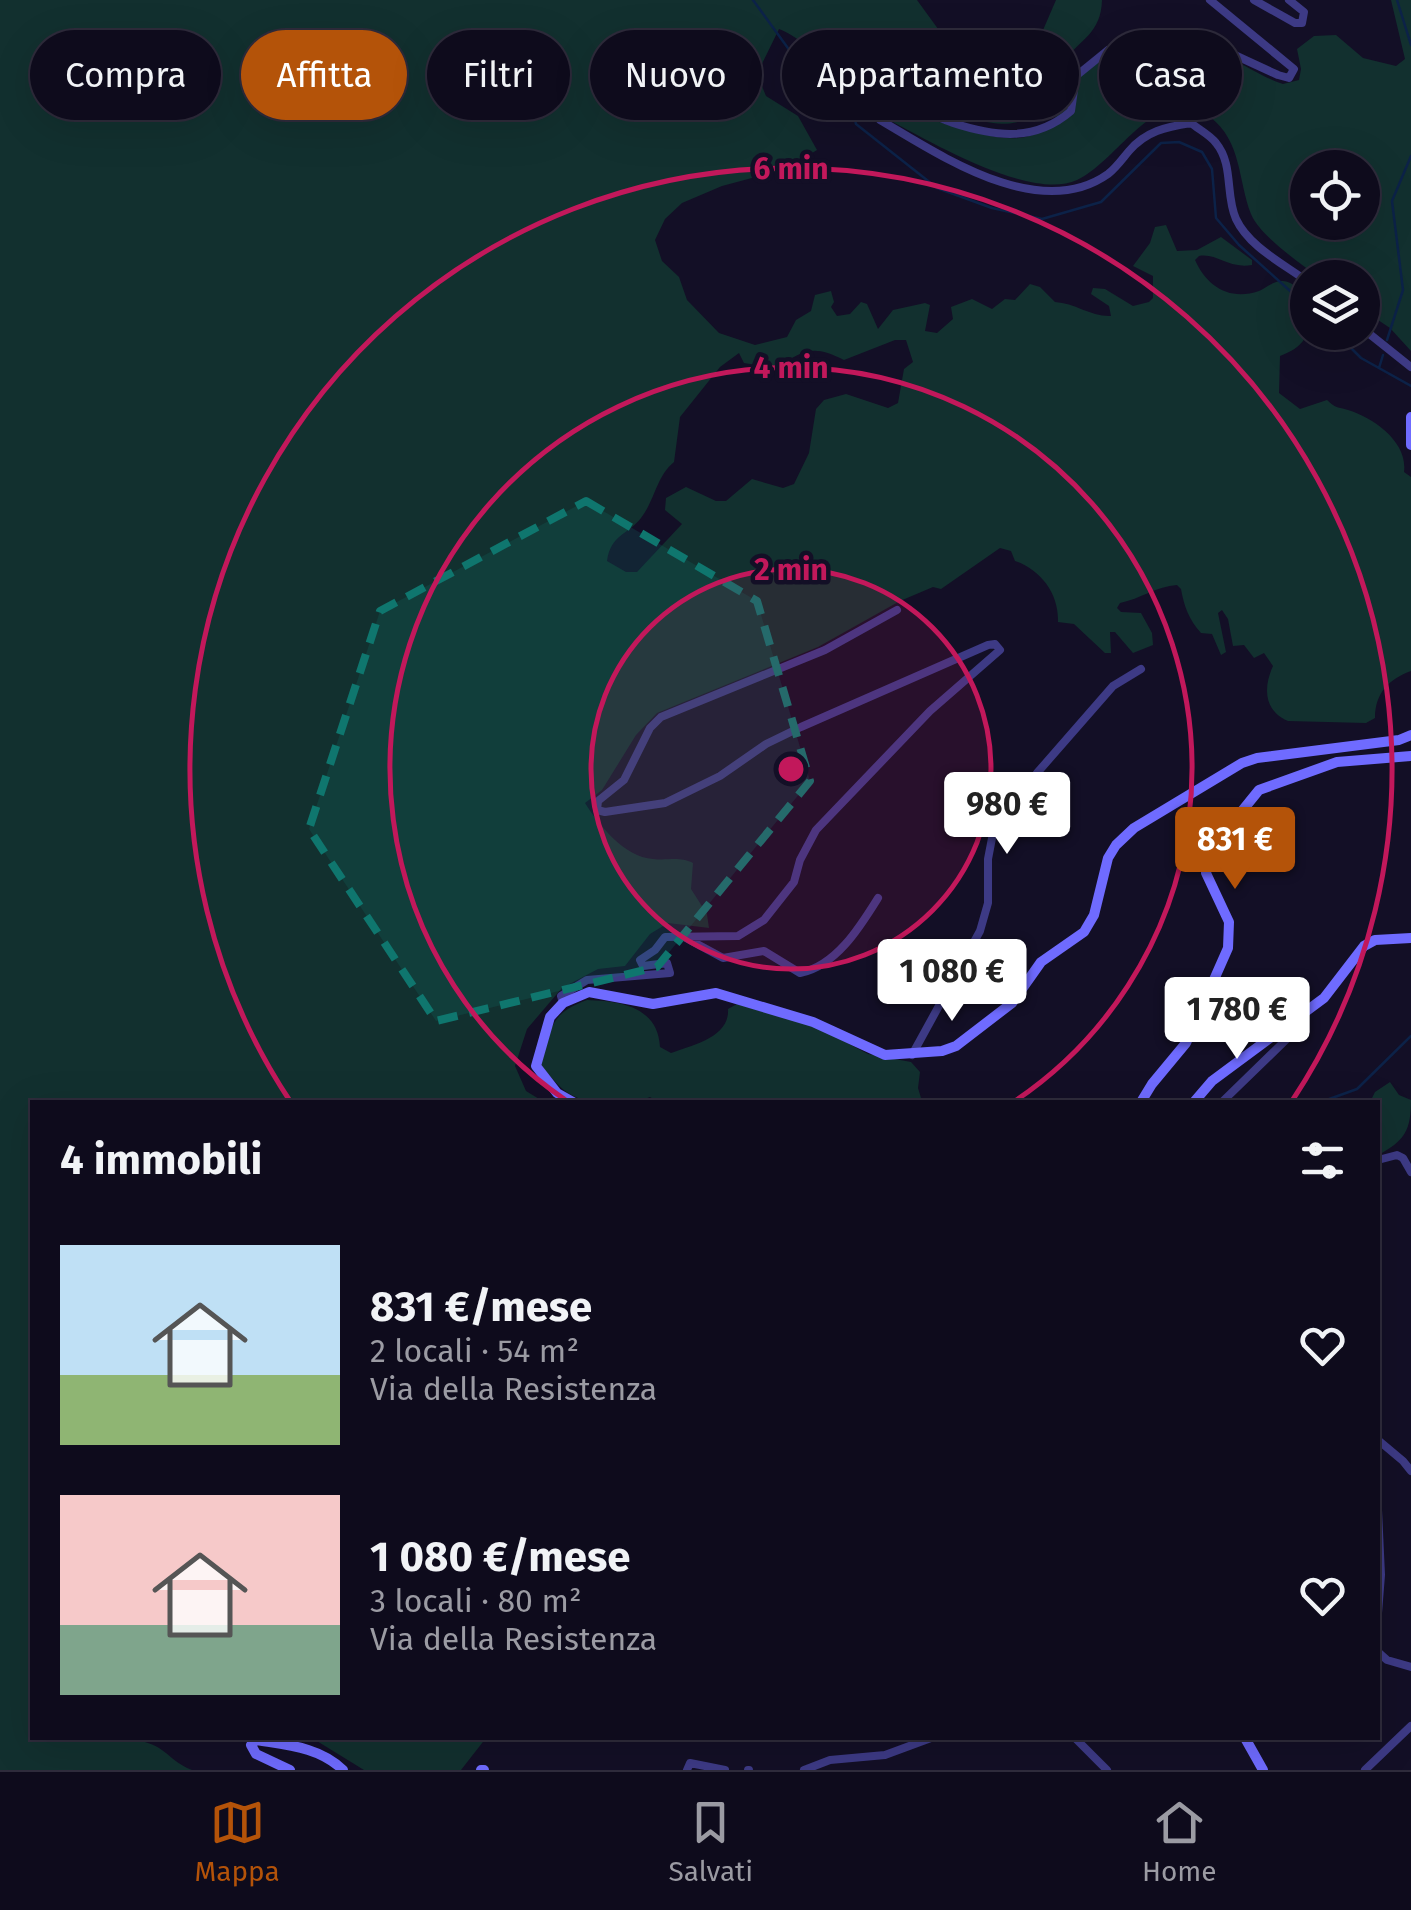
<!DOCTYPE html>
<html lang="it">
<head>
<meta charset="utf-8">
<style>
	body { margin:0; font-family:"Fira Sans",sans-serif; background:#171425; color:#f1f3f6; height:100vh; display:flex; flex-direction:column; font-size:38px; white-space:nowrap }
	* { box-sizing:border-box; margin:0 }
	p { font-size:32px; color:#9b9ba3 }
	.icon { flex:none; width:55px; height:55px; fill:none; stroke:currentColor; stroke-width:2; stroke-linecap:round; stroke-linejoin:round }
	.map { position:relative; flex:1; overflow:hidden }
	.drawer { position:absolute; left:30px; top:1100px; width:1350px; height:640px; display:flex; flex-direction:column; background:#0e0b1c; border-radius:0px; box-shadow:0 10px 40px #0002,0 0 0 2px #2e2b3b }
	.drawer>* { flex:none }
	.guide { position:absolute; left:30px; top:30px; width:1352px; height:90px; display:flex; gap:20px }
	.buttons { position:absolute; left:1290px; top:150px; display:grid; gap:20px }
	.buttons a { display:grid; place-items:center; width:90px; height:90px; border-radius:50%; background:#0e0b1c; box-shadow:0 10px 40px #0002,0 0 0 2px #2e2b3b; font-size:50px }
	.price { position:absolute; translate:-50% -85px; padding:0 22px; border-radius:10px; background:#fff; color:#222; font-size:32px; line-height:65px; filter:drop-shadow(0 2px 5px #0008) }
	.price::after { content:''; position:absolute; left:50%; top:60px; width:30px; height:22px; margin-left:-15px; background:inherit; clip-path:polygon(0 0,100% 0,50% 100%) }
	.price.current { background:#b45309; color:#fff }
	ul { padding:0; list-style:none }
	li { display:flex; align-items:center; gap:30px; height:250px; padding:0 30px }
	li span { display:grid; place-items:center; flex:none; width:280px; height:200px; border-radius:0px; color:#555 }
	li>.icon { margin-inline-start:auto }
	span .icon { width:120px; height:120px; fill:#fffc; stroke-width:1 }
	li b { font-size:42px }
	h2 { display:flex; justify-content:space-between; align-items:center; height:120px; padding:0 30px; font-size:42px }
	.tag { padding:0 35px; border-radius:45px; background:#0e0b1c; box-shadow:0 10px 40px #0002,0 0 0 2px #2e2b3b; font-size:35px; line-height:90px }
	.tag.current { background:#b45309; color:#fff }
	.dock { display:flex; justify-content:space-around; align-items:center; height:140px; border-top:2px solid #2e2b3b; background:#0e0b1c; font-size:28px; color:#9b9ba3 }
	.dock a { display:grid; justify-items:center; gap:5px }
	.dock .current { color:#b45309 }
	.map>svg:first-child { display:block }
</style>
</head>
<body>
<div class="map">
<svg width="1411" height="1770" viewBox="0 0 1411 1770">
	<rect width="100%" height="100%" fill="#130f26"/>
	<path fill="#12302f" fill-rule="evenodd" d="M0,0h917l40,55 70,5 7,-9 22,-51h46c-1,34 -22,39 -39,62 -11,14 -2,36 -19,49 -13,9 -35,15 -51,12 -29,-4 -132,-32 -154,-48 -22,-15 -34,-36 -60,-46l-22,45 9,22 32,20 19,34 -31,19 -64,17 -40,17 -17,16 -10,21 7,21 17,16 8,23 32,33 36,12 32,-8 9,-17 15,-9 4,-16 16,-4 3,11 -3,5 6,9 13,-2 11,-12 6,2 11,25 15,-19 32,-7 5,2 -5,26 12,2 16,-14 -2,-12 21,-8 20,10 13,-10 10,1 15,-16 10,3 15,15c20,1 36,15 56,14l-2,-10 -18,-12 2,-6 12,1 28,17 16,-4 4,-4v-22l-20,-10 17,-23 5,-16 11,-2 11,26 20,-1 24,-13 31,23v5c-25,4 -34,-12 -53,-9l-4,4c12,27 35,41 64,31 7,-3 15,-10 22,-10 11,-1 19,10 26,16 1,31 7,46 -27,59l-1,37 21,16 27,-9c8,8 11,7 21,10 26,8 60,32 56,62l7,5v194c-22,8 -36,22 -36,47l-9,5 -78,-2c-24,-10 -25,-33 -15,-55l-9,-13 -10,5 -10,-13 -11,1 -5,-27 -6,-9 -4,3 8,39 -5,3 -9,-21 -11,-1c-12,-13 -17,-27 -20,-44l-4,-4c-20,1 -37,14 -57,18l-3,5 4,4 20,1 11,20 1,12 -20,8 -18,-21h-5l1,21h-6l-31,-29 -16,-2c1,-28 -17,-52 -43,-61l-4,-10 -11,-3 -59,41 -8,-2 -33,14 -82,46 -161,66 -21,22 -34,55 -17,13c14,22 39,54 68,56 16,2 25,-3 40,4l-2,26 16,25 2,14 -41,-5 -18,11 -25,32 -27,3 -36,19 -35,41 -12,37 11,25 18,11h-512v636c34,0 98,-8 127,10 12,8 19,17 33,22h-192zM895,340h11l7,22 -9,7 -6,34 -10,5 -42,-14 -22,6 -8,9 -7,44 -15,31 -11,4 -31,-9 -26,22h-10l-30,-14 -20,11 -1,12 17,14 -45,48h-11l-19,-11c4,-27 21,-26 34,-43 14,-18 15,-41 33,-56l6,-45 40,-50 19,-14 5,10 32,5c28,-18 37,-24 68,-8z
		M1391,0h20v351l-21,-23 -27,-18 -1,-32 -44,-1c-19,-15 -58,-41 -67,-63 -13,-33 -9,-73 -41,-97 -51,-39 -92,45 -133,63 -46,21 -144,-37 -186,-59l-4,-6c24,-10 92,27 132,23 38,-4 43,-36 61,-62 14,-20 80,-36 106,-34 34,3 65,32 97,42l16,-4 2,-11 -4,-20 17,-13 22,-1 27,23 33,8 9,-7zM1308,168h54v54h-54z
		M587,1000c34,1 71,7 73,47l11,6c22,-8 59,-16 57,-44l9,-5 82,24 49,26 43,8 9,10 -2,16 3,10 12,4h-113l-4,-3 -17,3h-141l-8,-5c-14,6 -26,5 -41,5 -36,0 -46,-9 -68,-37 11,-36 7,-51 46,-65z
		M1390,1082l9,13 12,5c0,30 -6,41 -33,55v-53h-8l5,-10z
		M312,1738h174l-25,32h-97z"/>
	<g fill="none" stroke-linecap="round" stroke-linejoin="round">
		<path stroke="#0c2248" stroke-width="2.5" d="M753,0l45,62 52,37 6,25 81,64 55,20 50,11 59,-17 60,-59 18,-1 23,10 10,17 4,49 23,27 69,62
			M1397,0l14,45
			M1335,332l26,26 50,28
			M1387,340l16,-50 -11,-89 19,-45
			M1379,368l4,-13
			M1321,1102l36,-13 54,-53"/>
		<path stroke="#3d3a85" stroke-width="8" d="M1210,0l84,69 -5,9 -11,-3 -89,-41 -81,16 -32,26 -5,35c-36,31 -75,26 -118,12 -29,-10 -50,-28 -81,-13l8,10c60,35 159,103 228,54 8,-6 15,-16 21,-23 17,-20 37,-24 62,-28 7,6 19,12 25,20 18,22 9,52 20,76 13,28 48,45 72,63
			M1254,0l41,23h7l2,-11 -15,-12
			M1362,328l49,39
			M686,938l37,20 41,-7 36,22c36,-7 60,-46 78,-75
			M563,1003l-2,-7 26,-16 83,-7 -3,-10 -24,3 -3,-6 15,-10 10,-13 73,-1 26,-16 30,-38 6,-22 16,-30 114,-119 70,-61 -5,-6 -7,1 -187,82 -35,17 -46,32 -55,27 -60,9 -8,-2 1,-9 26,-21 26,-52 11,-11 164,-67 72,-40
			M912,1055l68,-124 8,-28v-44l5,-26 44,-60 76,-87 28,-17
			M1222,1102l69,-67 -6,-10
			M1378,1160l19,-5 6,3 8,14
			M1378,1440l25,21 8,10
			M1378,1510l3,65 -3,38
			M1378,1652l9,8 24,7
			M1075,1738l32,32
			M687,1770l3,-7 35,7
			M748,1770h1
			M804,1770l26,-10 55,-5 46,-17
			M1365,1770l46,-44"/>
		<path stroke="#6f6bff" stroke-width="10" d="M1411,417v28
			M573,1102l-16,-9 -21,-27 14,-49 13,-14 26,-11 64,12 63,-11 97,29 72,33 57,-4 14,-5 56,-43 29,-41 43,-30 10,-17 14,-57 8,-13 18,-17 108,-65 15,-5 142,-18 12,-5
			M1141,1102l11,-18 34,-41 42,-95 1,-26 -23,-49 6,-25 47,-58 78,-28 74,-6
			M1194,1102l18,-21 112,-83 40,-52 11,-6 36,-2
			M1245,1738l18,32
			M290,1770l-34,-16 -5,-9 5,-5c31,5 64,7 87,30
			M481,1770h3"/>
	</g>
	<path fill="#0f766e" fill-opacity="0.2" stroke="#0f766e" stroke-width="8" stroke-dasharray="20 12" stroke-linejoin="round" d="M586,501l171,100 53,180 -153,186 -221,54 -127,-192 71,-218z"/>
	<circle cx="791" cy="769" r="200" fill="#c2185b" fill-opacity=".12"/>
	<g fill="none" stroke="#c2185b" stroke-width="5">
		<circle cx="791" cy="769" r="200"/>
		<path d="M567 1101A401 401 0 1 1 1015 1101"/>
		<path d="M290 1101A601 601 0 1 1 1292 1101"/>
	</g>
	<circle cx="791" cy="769" r="15" fill="#c2185b" stroke="#130f26" stroke-width="5"/>
	<g font-size="30" text-anchor="middle" font-weight="bold" fill="#c2185b" stroke="#130f26" stroke-width="9" stroke-linejoin="round" paint-order="stroke">
		<text x="791" y="179">6 min</text>
		<text x="791" y="378">4 min</text>
		<text x="791" y="580">2 min</text>
	</g>
</svg>
<div class="buttons">
<a><svg class="icon" aria-label="locate" viewBox="0 0 24 24"><circle cx="12" cy="12" r="6"/><path d="M12 2v4M12 18v4M2 12h4M18 12h4"/></svg></a>
<a><svg class="icon" aria-label="layers" viewBox="0 0 24 24"><path d="M12 4l9 5-9 5-9-5zM3 14l9 5 9-5"/></svg></a>
</div>
<b class="price" style="left:1007px;top:857px">980 €</b>
<b class="price current" style="left:1235px;top:892px">831 €</b>
<b class="price" style="left:952px;top:1024px">1 080 €</b>
<b class="price" style="left:1237px;top:1062px">1 780 €</b>
<div class="guide">
<a class="tag">Compra</a>
<a class="tag current">Affitta</a>
<a class="tag">Filtri</a>
<a class="tag">Nuovo</a>
<a class="tag">Appartamento</a>
<a class="tag">Casa</a>
</div>
<section class="drawer">
<h2>4 immobili<svg class="icon" aria-label="filters" viewBox="0 0 24 24"><path d="M4 7h16M4 17h16"/><circle cx="9" cy="7" r="2"/><circle cx="15" cy="17" r="2"/></svg></h2>
<ul>
<li><span style="background:linear-gradient(#bfe0f5 65%,#8fb573 0)"><svg class="icon" aria-label="home" viewBox="0 0 24 24"><path d="M3 11l9-7 9 7M6 9v11h12V9"/></svg></span><div><b>831 €/mese</b><p>2 locali · 54 m²</p><p>Via della Resistenza</p></div><svg class="icon" aria-label="heart" viewBox="0 0 24 24"><path d="M12 20l-8-8c-3-5 5-10 8-4 3-6 11-1 8 4z"/></svg></li>
<li><span style="background:linear-gradient(#f6c9c9 65%,#7fa58c 0)"><svg class="icon" aria-label="home" viewBox="0 0 24 24"><path d="M3 11l9-7 9 7M6 9v11h12V9"/></svg></span><div><b>1 080 €/mese</b><p>3 locali · 80 m²</p><p>Via della Resistenza</p></div><svg class="icon" aria-label="heart" viewBox="0 0 24 24"><path d="M12 20l-8-8c-3-5 5-10 8-4 3-6 11-1 8 4z"/></svg></li>
</ul>
</section>
</div>
<nav class="dock">
<a class="current"><svg class="icon" aria-label="map" viewBox="0 0 24 24"><path d="M3 6l6-2 6 2 6-2v14l-6 2-6-2-6 2zM9 4v14M15 6v14"/></svg>Mappa</a>
<a><svg class="icon" aria-label="saved" viewBox="0 0 24 24"><path d="M7 4h10v16l-5-4-5 4z"/></svg>Salvati</a>
<a><svg class="icon" aria-label="home" viewBox="0 0 24 24"><path d="M3 11l9-7 9 7M6 9v11h12V9"/></svg>Home</a>
</nav>
</body>
</html>
